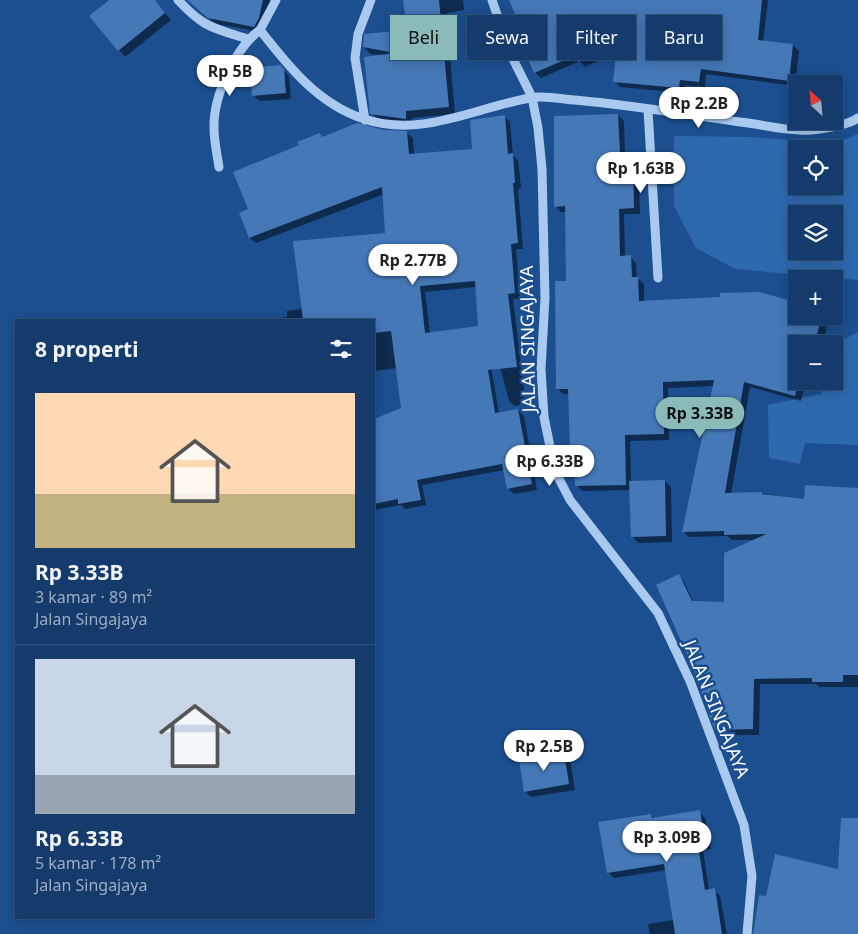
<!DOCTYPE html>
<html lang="id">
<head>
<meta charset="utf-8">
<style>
	body { margin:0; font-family:"Noto Sans",sans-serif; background:#1d4271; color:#f1f3f6; height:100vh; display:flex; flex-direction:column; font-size:19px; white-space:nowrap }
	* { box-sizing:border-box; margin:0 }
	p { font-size:16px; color:#9dadc1 }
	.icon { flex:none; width:28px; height:28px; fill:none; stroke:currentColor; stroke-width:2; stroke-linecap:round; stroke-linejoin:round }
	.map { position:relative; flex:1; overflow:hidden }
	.details { position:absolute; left:15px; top:319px; width:360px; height:600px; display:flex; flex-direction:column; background:#143b6b; border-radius:0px; box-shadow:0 2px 12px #0003,0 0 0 1px #33557e }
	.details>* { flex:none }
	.hud { position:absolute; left:390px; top:15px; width:392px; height:45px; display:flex; gap:10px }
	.needle { width:32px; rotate:334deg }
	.buttons { position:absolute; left:788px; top:75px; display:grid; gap:10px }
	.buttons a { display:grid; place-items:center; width:55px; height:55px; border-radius:0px; background:#143b6b; box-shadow:0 2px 12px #0003,0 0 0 1px #33557e; font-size:25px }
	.price { position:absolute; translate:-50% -42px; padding:0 11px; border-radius:18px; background:#fff; color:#222; font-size:16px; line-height:32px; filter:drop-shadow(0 1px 2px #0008) }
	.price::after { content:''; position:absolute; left:50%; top:30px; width:15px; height:11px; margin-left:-8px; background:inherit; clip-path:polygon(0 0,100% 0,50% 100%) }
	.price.selected { background:#8bbbb9; color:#111 }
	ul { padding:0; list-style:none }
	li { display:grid; align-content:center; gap:10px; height:265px; padding:0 20px }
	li+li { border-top:1px solid #33557e }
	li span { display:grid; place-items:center; height:155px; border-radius:0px; color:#555 }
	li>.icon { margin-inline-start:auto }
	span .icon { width:90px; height:90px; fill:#fffc; stroke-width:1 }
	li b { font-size:21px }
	h2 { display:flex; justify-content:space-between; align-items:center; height:60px; padding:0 20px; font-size:21px }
	.chip { padding:0 18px; border-radius:0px; background:#143b6b; box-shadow:0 2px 12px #0003,0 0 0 1px #33557e; font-size:18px; line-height:45px }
	.chip.selected { background:#8bbbb9; color:#111 }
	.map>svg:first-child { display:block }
</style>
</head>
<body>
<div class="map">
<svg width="858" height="934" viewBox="0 0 858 934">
	<rect width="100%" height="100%" fill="#1b4f8f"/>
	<path fill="#2e69ad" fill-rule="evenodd" d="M858,134v146l-123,-11 -39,-21 -22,-42v-70l75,1 87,6zM796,149h38v37h-38zM796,214h38v37h-38z
		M858,332v113l-53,-2 -5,21 -31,-6 -1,-53 53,-11 7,-13h6l3,-38z"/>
	<path fill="#0007" fill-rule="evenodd" d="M111,0h43l17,20 -46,37 -34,-41z
		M204,0h66l-5,25 -4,7 -45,-8 -14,-12z
		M404,0h59l1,10 -18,3 9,101 -43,4 1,7 -34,-4 -7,-8 9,-58 -10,-1 -7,-7 44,-15z
		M510,0h258l-5,42 30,3 6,6 -4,35 -89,-12 -1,13 -20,-2 -1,8 -64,-6 -5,-6 2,-29 -32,15 -5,-6 -39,17 -6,-6 -13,-46z
		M280,66l9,10 2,23 -31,2 -7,-6z
		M618,115l6,6 1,33h7l6,6 2,54h-16l1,43h5l6,6 1,15 7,6v18l77,-4 38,-5 37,9v14h33l-6,28h-27v37h10l-5,20 -51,-14 -19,107 30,-1 44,7 53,-9v196h-39l-3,-3h-56l-1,51h-37l-6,-6 -6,-28 -7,-7 -24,-118 5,6 10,21h31l31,-63h-24l-5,-4 -38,1 -6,-6 31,-145 -46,2 1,52 -39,1 1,41 34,-1 6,6 1,55 -34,1 -6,-7 -1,-46 -49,1 -5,-6 -1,-30 -5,-5 -1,-56h-7l-6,-6 11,-105 -2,-71h-5l-6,-6z
		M504,116l6,6 3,33 5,5 3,28 -3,1 5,60h-7l4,50h-7l13,105 -11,2 -6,-5 -12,-46 -123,16v-51h-108l21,-3v-6l16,-2 84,-75 -3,-40 -128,49 -6,-5 -10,-25 9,-3 51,-65 20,-11 3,4 61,-7 23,2 6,5 1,17 60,-5zM476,287l3,40 -49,6 -5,-41z
		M491,366l8,48 19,-4 6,6 13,74 -23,4 -6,-5 -4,-19 -82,15 4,20 -21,4 -4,-4 -27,5v-90l28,-11z
		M564,753l6,6 5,31 -44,7 -6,-6z
		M699,812l6,6 6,31 -8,1 6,40h5l6,6 7,38h-77l-2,-10 26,-4 -8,-50 -52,8 -6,-6 43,-57 4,4z"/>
	<path fill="#4478b7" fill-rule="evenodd" d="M109,0h46l10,13 -47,38 -29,-35z
		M187,0h76l-4,18 -5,9 -46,-9z
		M403,0h36l10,107 -43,4v8l-36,-5 -6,-57 31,-4 -32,-6 1,-13 43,-4z
		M509,0h253l-4,40 35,4 -4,37 -88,-12 -2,13 -19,-2 -1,8 -66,-6 4,-37 -39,17 -2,-7 -42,18 -20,-45 6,-3z
		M280,65l4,4 2,24 -34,3 -2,-28z
		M618,114l2,39h13l1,55 -15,1 1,47 11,-1 1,22h6l1,24 81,-4v-4l39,-1 37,10v14h26l-7,25 -5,-1 -1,4h-13v37h3l-4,15 -51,-14 -19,111 37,-1v2l42,5 1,-14 53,3v187h-15v7h-31v-4l-58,1 -1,50 -38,1 -7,-18 1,-18 -7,1 -3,-14 -43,-96 23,-11 13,27 32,1v-49l42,-19 -42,1v-4l-42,1 32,-152 -51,2 1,52 -39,1 1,50 -51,1 -1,-36 -4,1 -2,-62h-12l-1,-108h11l-1,-75 -11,1v-91z
		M505,115l3,39 5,-1 2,30h-2l5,60 -7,1 4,49 -7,1 9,73 -29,3 7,43 23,-4 14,75 -25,5 -5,-25 -85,16 4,20 -23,4v-5l-24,5v-85l27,-11 -10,-77 -17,2v-13h-71l-10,-79 92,-8 -3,-46 -133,51 -10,-25 9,-4 -15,-37 66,-27 -2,-3 23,-9 2,4 35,-14 27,7 23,1 2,23 63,-5 -2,-29zM475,281l3,45 -53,7 -5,-47z
		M665,480l1,56 -35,1 -2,-56z
		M564,752l5,32 -45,8 -5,-33z
		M700,810l5,34 -7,1 7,45 10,-2 7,46h-47l-11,-70 -57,9 -9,-51 53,-8 1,4z
		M841,818h17v116h-105l6,-39 7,1 9,-42 63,15z"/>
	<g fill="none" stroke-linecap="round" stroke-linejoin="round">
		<path stroke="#a9c9ee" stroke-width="9" d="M178,0c26,28 35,28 70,39
			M276,0l-16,30c29,37 58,74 104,89 58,19 110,-11 166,-21 13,-3 31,1 45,2 55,5 110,14 165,22 20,2 40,8 60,8 14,1 47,-4 58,-12
			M492,0l19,55 21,42 6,31 4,41 3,129 -4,71 3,48 11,54 15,29 88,113 32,68 54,144 8,51 -5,58
			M648,110l10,168
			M365,120l-10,-62 3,-24 13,-34
			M219,167c-2,-13 -5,-26 -5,-39 -1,-31 21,-80 46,-98"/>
	</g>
	<g text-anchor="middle" stroke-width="5" stroke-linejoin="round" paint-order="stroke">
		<g font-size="18" fill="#fff" stroke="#1b4f8f">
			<text transform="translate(528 339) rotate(-91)" y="6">JALAN SINGAJAYA</text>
			<text transform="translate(716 709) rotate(68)" y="6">JALAN SINGAJAYA</text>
		</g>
	</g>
</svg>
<div class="buttons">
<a><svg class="needle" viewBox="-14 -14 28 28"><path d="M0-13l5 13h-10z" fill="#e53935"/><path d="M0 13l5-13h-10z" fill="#9dadc1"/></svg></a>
<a><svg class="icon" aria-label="locate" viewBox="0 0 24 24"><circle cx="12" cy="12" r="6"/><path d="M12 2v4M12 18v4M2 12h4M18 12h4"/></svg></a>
<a><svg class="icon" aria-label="layers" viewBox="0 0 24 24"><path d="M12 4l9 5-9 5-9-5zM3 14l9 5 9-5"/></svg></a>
<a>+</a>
<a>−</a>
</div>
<b class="price" style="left:230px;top:97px">Rp 5B</b>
<b class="price" style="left:699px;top:129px">Rp 2.2B</b>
<b class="price" style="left:641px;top:194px">Rp 1.63B</b>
<b class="price" style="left:413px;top:286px">Rp 2.77B</b>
<b class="price selected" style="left:700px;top:439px">Rp 3.33B</b>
<b class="price" style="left:550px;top:487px">Rp 6.33B</b>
<b class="price" style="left:544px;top:772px">Rp 2.5B</b>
<b class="price" style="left:667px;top:863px">Rp 3.09B</b>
<div class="hud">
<a class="chip selected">Beli</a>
<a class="chip">Sewa</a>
<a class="chip">Filter</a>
<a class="chip">Baru</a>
</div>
<section class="details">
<h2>8 properti<svg class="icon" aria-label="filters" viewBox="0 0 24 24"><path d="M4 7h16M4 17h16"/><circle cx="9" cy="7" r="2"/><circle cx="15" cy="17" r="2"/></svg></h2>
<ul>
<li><span style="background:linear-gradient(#ffd9b3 65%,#c2b280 0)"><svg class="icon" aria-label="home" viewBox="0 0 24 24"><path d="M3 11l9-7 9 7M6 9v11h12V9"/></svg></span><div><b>Rp 3.33B</b><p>3 kamar · 89 m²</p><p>Jalan Singajaya</p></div></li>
<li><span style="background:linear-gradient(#c9d6e8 75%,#9aa5b1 0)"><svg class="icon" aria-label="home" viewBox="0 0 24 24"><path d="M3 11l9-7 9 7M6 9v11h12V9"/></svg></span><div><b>Rp 6.33B</b><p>5 kamar · 178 m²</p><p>Jalan Singajaya</p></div></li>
</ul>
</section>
</div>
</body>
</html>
